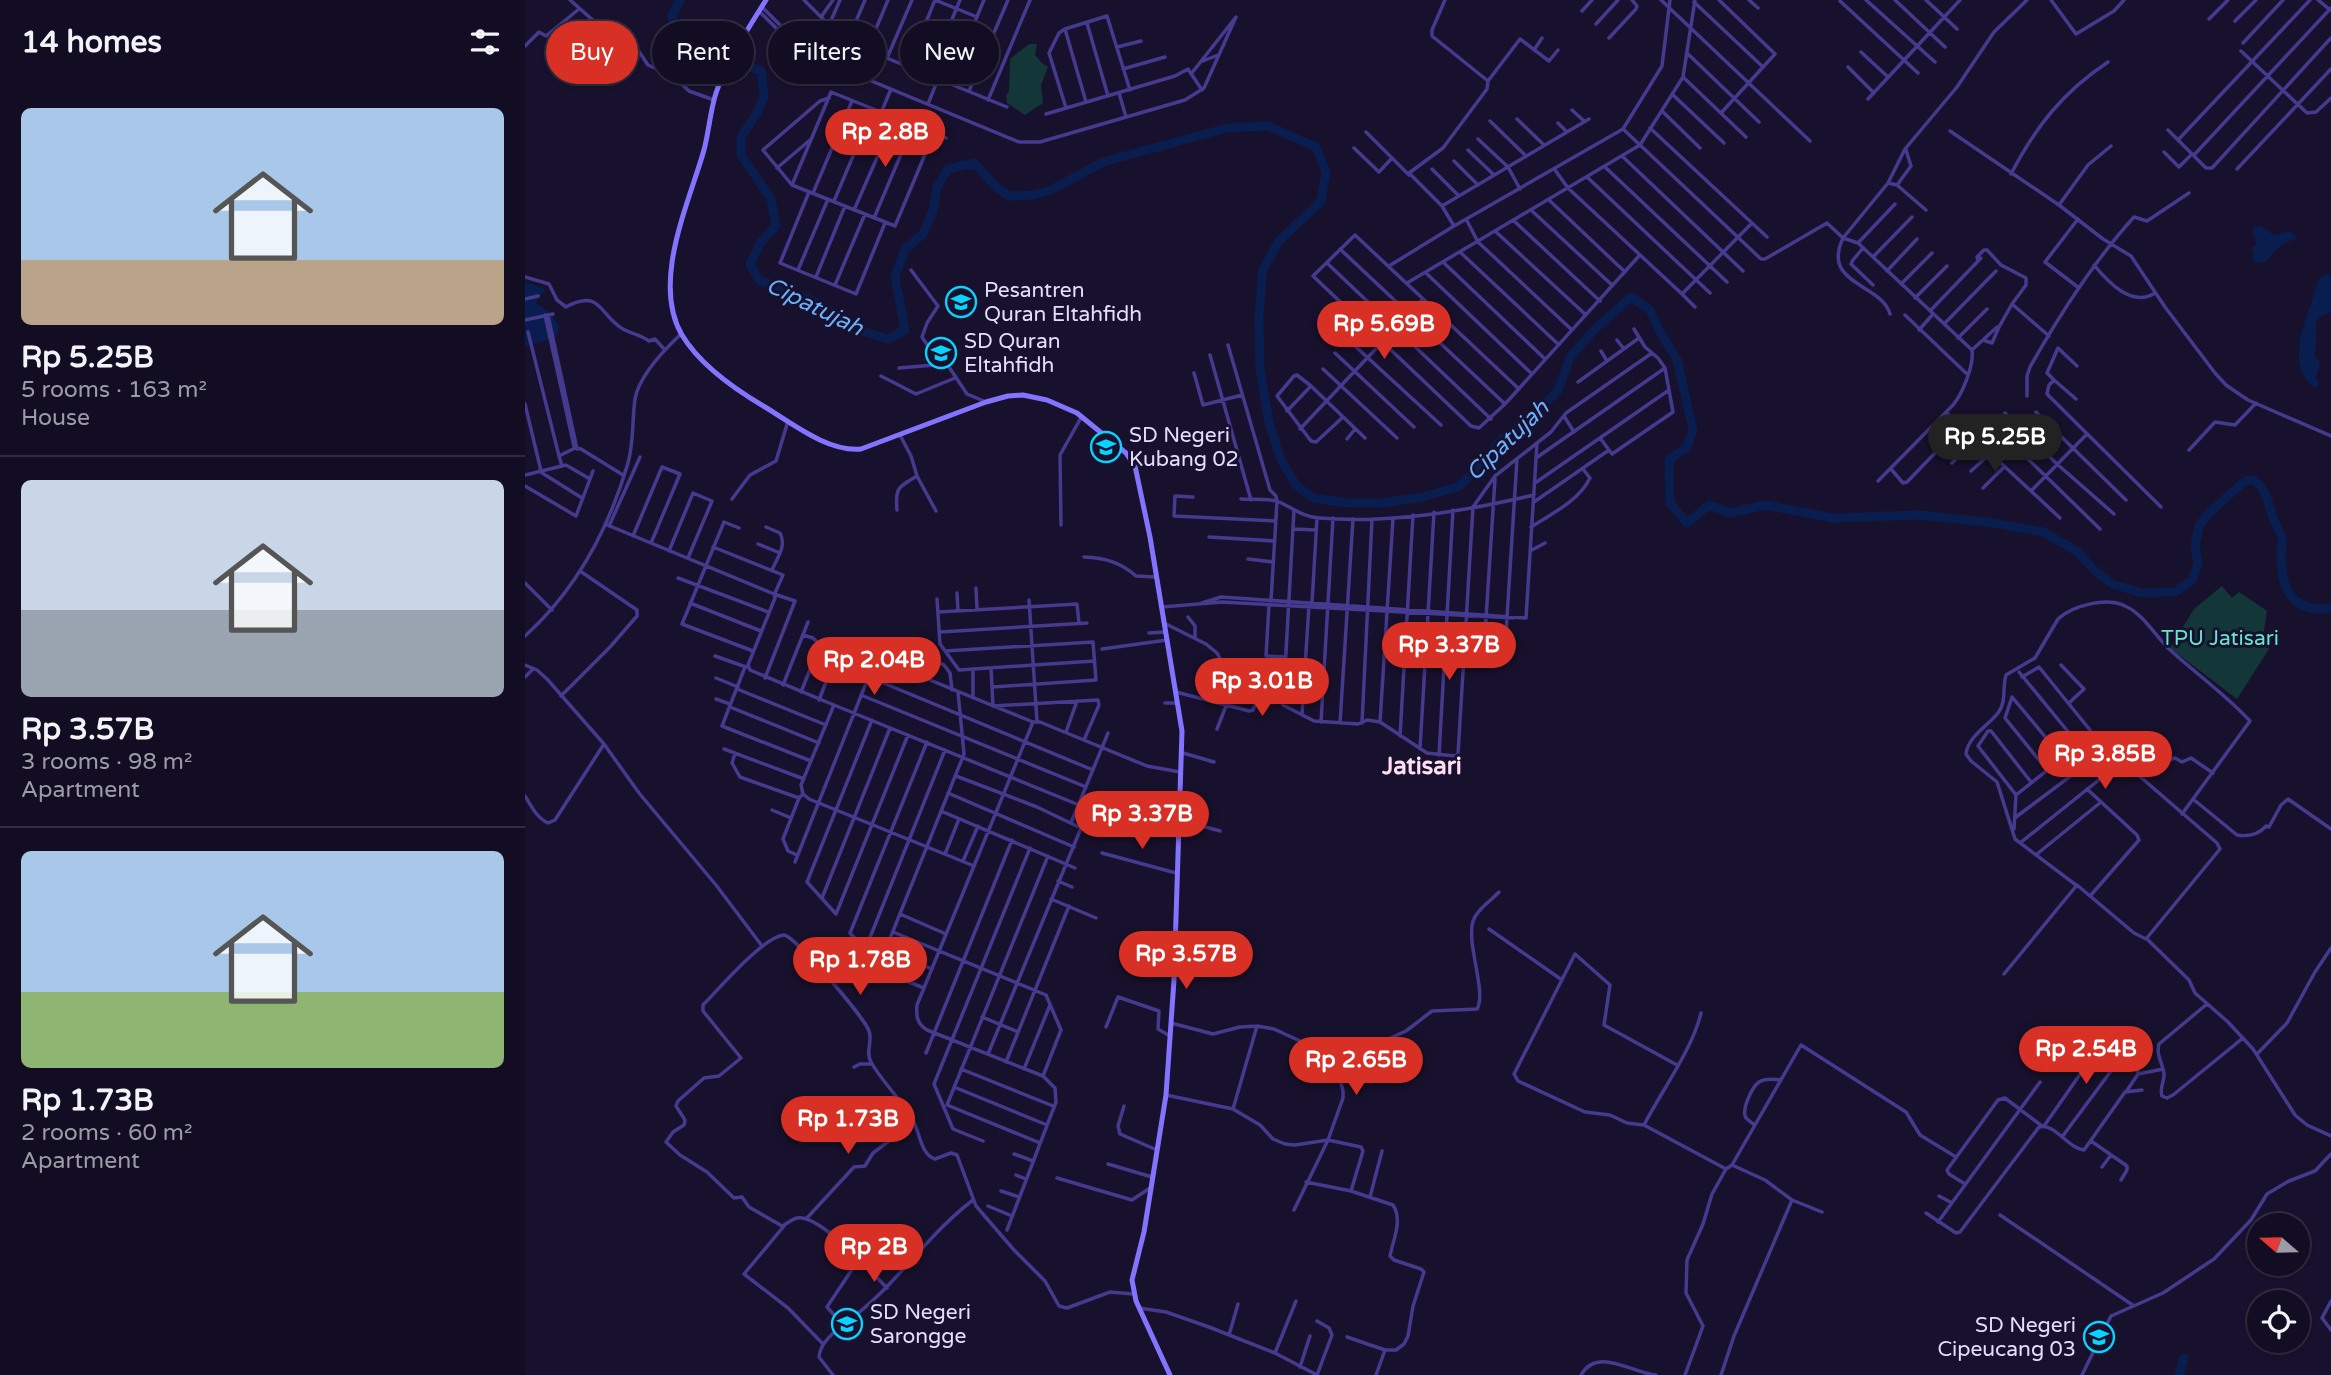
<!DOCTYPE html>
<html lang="en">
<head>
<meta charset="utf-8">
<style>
	body { margin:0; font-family:"Varela Round",sans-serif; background:#1b162a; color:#f1f3f6; height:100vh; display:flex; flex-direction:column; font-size:26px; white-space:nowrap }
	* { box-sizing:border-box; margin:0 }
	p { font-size:23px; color:#9c9ca5 }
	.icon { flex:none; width:38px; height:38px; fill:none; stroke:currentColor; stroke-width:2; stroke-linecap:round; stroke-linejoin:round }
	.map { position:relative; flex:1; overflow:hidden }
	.drawer { display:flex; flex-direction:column; background:#120d22; width:525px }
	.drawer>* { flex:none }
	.hud { position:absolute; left:21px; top:21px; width:665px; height:63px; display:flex; gap:14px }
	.needle { width:46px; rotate:290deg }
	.buttons { position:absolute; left:1722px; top:1213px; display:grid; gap:14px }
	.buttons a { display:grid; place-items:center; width:63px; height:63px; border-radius:50%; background:#120d22; box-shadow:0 2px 5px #0004,0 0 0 2px #312d40; font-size:35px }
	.price { position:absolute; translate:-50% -60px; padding:0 16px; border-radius:24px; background:#d93025; color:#fff; font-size:23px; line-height:46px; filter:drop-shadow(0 2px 4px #0008) }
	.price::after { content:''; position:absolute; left:50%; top:42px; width:21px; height:16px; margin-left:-10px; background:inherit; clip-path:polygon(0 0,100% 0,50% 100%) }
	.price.selected { background:#222; color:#fff }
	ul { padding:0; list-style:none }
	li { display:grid; align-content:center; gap:14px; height:371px; padding:0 21px }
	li+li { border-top:2px solid #312d40 }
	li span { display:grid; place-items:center; height:217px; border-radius:10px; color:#555 }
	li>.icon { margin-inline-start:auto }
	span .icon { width:126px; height:126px; fill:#fffc; stroke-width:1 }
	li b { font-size:30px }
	h2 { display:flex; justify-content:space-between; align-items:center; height:84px; padding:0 21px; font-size:30px }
	.tag { padding:0 24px; border-radius:32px; background:#120d22; box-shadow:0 2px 5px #0004,0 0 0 2px #312d40; font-size:24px; line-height:63px }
	.tag.selected { background:#d93025; color:#fff }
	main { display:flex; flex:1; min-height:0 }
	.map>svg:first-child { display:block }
</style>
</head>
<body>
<main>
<section class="drawer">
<h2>14 homes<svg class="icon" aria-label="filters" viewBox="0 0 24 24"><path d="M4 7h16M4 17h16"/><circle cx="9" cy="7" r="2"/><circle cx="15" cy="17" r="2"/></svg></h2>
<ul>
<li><span style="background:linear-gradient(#a9c7e8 70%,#b9a48a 0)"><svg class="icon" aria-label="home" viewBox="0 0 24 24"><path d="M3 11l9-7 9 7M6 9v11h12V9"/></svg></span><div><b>Rp 5.25B</b><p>5 rooms · 163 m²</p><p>House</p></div></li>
<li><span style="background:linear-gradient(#c9d6e8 60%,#9aa5b1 0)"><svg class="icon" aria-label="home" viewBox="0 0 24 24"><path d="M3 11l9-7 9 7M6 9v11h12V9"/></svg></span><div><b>Rp 3.57B</b><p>3 rooms · 98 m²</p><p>Apartment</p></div></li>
<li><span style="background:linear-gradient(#a9c7e8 65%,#8fb573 0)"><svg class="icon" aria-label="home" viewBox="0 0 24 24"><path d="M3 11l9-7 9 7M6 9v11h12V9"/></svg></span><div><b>Rp 1.73B</b><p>2 rooms · 60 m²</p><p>Apartment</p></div></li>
</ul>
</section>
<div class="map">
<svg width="1806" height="1375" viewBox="0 0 1806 1375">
	<rect width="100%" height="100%" fill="#18112d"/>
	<path fill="#133638" d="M504,44h8l-2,11 7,8 6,4 -7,18 2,18 -18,12 -18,-12 -1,-7 3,-5 1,-32z
		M1697,586l10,12 7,-6 28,19 -4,26 -6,4 12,8 -32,50 -67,-51 24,-39z"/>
	<path fill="#091d4e" d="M1736,226l13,9 15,-4 8,6v2c-16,4 -21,10 -31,23h-9l-5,-3 2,-5 -2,-6 5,-4 -5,-12 2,-4z
		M1802,273l4,5v34l-13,6c-6,12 2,25 -4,35l6,11 -4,13 3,8 -4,3c-29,-20 -12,-63 -3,-87 3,-10 4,-23 15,-28z
		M0,282l18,6 2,2 -9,13 14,10 10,14 -4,10 -31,10z"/>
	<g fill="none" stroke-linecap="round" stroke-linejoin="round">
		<path stroke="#091d4e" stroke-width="9" d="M155,0l-8,16 6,23 10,9 17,2 56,21 3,25 -7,17 -16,24v18l30,44 5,27 -15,16 -11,22 9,16 57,22 43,28 29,9 17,-9 -10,-53 10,-28 18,-15 10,-23 4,-24 11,-18 26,-6 22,24 13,9 24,-1 18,-5 52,-28 124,-34 41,-2 48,21 10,25 -5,29 -43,41 -15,28 -4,45 1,55 9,52 12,38 15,25 17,13 35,5h34l40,-6 36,-10 20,-19 20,-25 28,-22 32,-30 12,-34 24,-27 37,-33 19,13 10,22 17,28 16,70 -6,17 -18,13 1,43 17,20 22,-18 21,8 35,-8 68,13 87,-3 67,7 57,10 34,20 15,17 19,15 31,9 32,-1 17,-12 6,-16 -3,-18 4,-20 9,-12 31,-28 8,-6h6c14,9 15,23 20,38 2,6 7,13 9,20 1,5 -1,11 -1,16 0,36 11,59 50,54
			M1654,1375l5,-17"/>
		<path stroke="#443a8e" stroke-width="3.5" d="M45,0l34,30 32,17 12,18 25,11 16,15 25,9
			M920,0l-13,30v6l56,45
			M1136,0l149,141
			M1194,0l56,54 -54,59
			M1224,0l9,8
			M1341,0l69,62
			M1370,0l50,47
			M1401,0l31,29
			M1526,0l25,34 38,-23 10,-11
			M1793,0l12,10
			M1315,1l78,72
			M1169,2l69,65
			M237,7l49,49 208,86h21l145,-42 19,-12 32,-71 -45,57
			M234,11l44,44 22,-22 4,-8 -25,-25
			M1057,11l10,-11
			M296,17l12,-17
			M1684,19l19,-19
			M1710,21l21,-21
			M562,23l21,73
			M1071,24l22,-24
			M304,25l11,-25
			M540,29l21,73
			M300,33l182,74
			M1084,38l27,-29 1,-3 -5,-6
			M322,42l18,-42
			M1718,43l40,-43
			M0,46l14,-14 7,4 33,-27
			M592,47l24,-6
			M342,50l21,-50
			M1009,50l8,-12
			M1716,51l66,62 9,-1 15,-14
			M1336,52l27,25
			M1162,53l72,69
			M362,58l25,-58
			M678,61l15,-6
			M383,66l27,-66 42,17
			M1323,67l26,26
			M598,69l42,-12
			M404,75l31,-75
			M1158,77l63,60
			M424,83l35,-83
			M444,91l39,-91
			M594,93l7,24
			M1147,94l52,49
			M304,98l-9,3 -57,49 29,35 103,41 39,-93
			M1343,99l92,-99
			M463,100l42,-100
			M403,104l10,-25
			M541,108l-17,-55 10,-20 6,-4 42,-13 23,74
			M1047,110l12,11
			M1137,111l38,37
			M356,113l10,-24
			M521,114l129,-38 13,-7 14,21
			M992,119l27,26
			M965,121l36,35
			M1033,123l9,9
			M1125,128l117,109
			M1098,129l138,130h4l62,-36 16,15 15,5 114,107
			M1643,130l38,38h6l119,-130
			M1425,131l109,74 44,34 28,17 34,51 50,66 11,12 22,15 83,36
			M841,132l43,43
			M953,139l30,28 12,22
			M1653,140l132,-140
			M829,148l25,24 13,-14
			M943,150l26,25
			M1639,152l15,15 13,-13
			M1669,155l137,-147
			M1097,156l121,115
			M929,161l24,24
			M1080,167l122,115
			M252,168l33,-28
			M907,169l27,27
			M1712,169l94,-100
			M1030,170l13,18 114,106 70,-71
			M1486,174c25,-48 52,-82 97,-112
			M1062,177l123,116
			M1363,183l9,2 29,25
			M267,185l39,-93 115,46
			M1372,185l14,-19 -5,-16
			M284,192l-29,71 76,31 29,-71
			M288,193l39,-92
			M1024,200l76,72
			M309,201l39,-92
			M1534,205l29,-40 23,-19
			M917,206l147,-87
			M329,210l40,-91
			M1006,210l81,75
			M349,218l39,-92
			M941,219l12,23 94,88
			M1553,219l-33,43 34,26
			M988,220l87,81
			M929,226l-12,-20 -33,-33 34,-25 44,-59 1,-8 32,-42 29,22 9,-11
			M970,231l91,84
			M1333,243l37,-39
			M1338,248l-10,12 -2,4 22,21
			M815,249l165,155
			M935,252l98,92
			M1348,257l39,-40
			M1453,260l-1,-3 7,-7h3l14,15 25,13v7l-14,19 37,32
			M918,262l102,97
			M802,263l164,156
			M1569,265c14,17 38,43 61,28
			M864,266l65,-40 169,-97 39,-63 8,-66
			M273,270l30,-71
			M386,270l27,36 -11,17 -5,14 8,12 19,18 18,27 17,7
			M1362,271l30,-32
			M901,273l105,100
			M0,277l24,7 8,16 9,7c35,-19 33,8 57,22 9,5 18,6 26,12l6,-2 10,11
			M291,277l29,-71
			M882,283l233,-138 43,-68 12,-77
			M1376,284l31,-31
			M310,285l30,-71
			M1157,294l13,13
			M1390,298l32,-32
			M0,299l13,-3
			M1405,311l51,-53
			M1365,314c-9,-31 -69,-29 -47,-76l45,-55 17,-34 52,-62 37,-55 33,-32
			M20,315l29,131
			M23,315l29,134
			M1380,315l62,59
			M0,320l28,-6
			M1419,324l52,-53
			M1474,327l13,-23
			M1394,330l14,-16
			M3,332l31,124
			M818,335l98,90
			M1433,338l29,-29
			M1092,340l7,9
			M703,345l42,145 6,6 1,5 -6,100
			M1076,351l6,10
			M810,353l79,74
			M685,355l41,145
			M1552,366l-19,-18 -11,25 7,7 -5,5 -2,9 114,113
			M374,368l35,-3 7,-5
			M798,369l74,69
			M669,373l9,32 39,-10
			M356,376l35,18 39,-16
			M1529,380l22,19
			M1053,382l61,-44
			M786,386l-14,-11 -3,1 -17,20 34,45 5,1 27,-25
			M994,389l-164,-154 -42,41 158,150 8,2 26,-24 134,-148
			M1502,396v-20l3,-9c30,-53 63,-105 104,-150l13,4 42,-28
			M0,404l16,67
			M762,411l24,-25 54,52
			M1511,412l90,88
			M1422,413l113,105
			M1480,413l52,51 57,50
			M1039,416l10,16
			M1467,424l108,105
			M775,429l123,-130
			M1075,438l12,16 61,-42 -8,-44 -7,-10 -13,-11 -11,-18
			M822,439l8,-10
			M1664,450l26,-28 20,3 21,-22
			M1011,458l129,-90
			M1427,463l22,-22
			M37,466l4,-1 24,14
			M1366,469l12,14 4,-1 53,-55
			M14,471l43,27
			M1446,471l20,-18
			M0,475l37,-9 -3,-10 16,-8 6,1 42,26
			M392,476l19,35
			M1353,481l75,-76c10,-12 21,-40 19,-55l25,-23h2l-7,16 -9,-3
			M1010,483l134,-93
			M0,486l51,30 17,-45
			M1458,488l21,-21
			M1506,491l56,-57
			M668,497l-18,-1 -1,20 101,5
			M207,499l18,-24 26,-14 12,-40
			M716,499c12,1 28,-1 38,3 14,6 24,15 40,16 71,6 146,-7 215,-23
			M1009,502l75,-52
			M372,510c-2,-22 1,-23 20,-34l-6,-20 -11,-21
			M769,510l-11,195 31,16 44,3 9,-4 13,2 47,31 28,3 3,-2 15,-247 22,-31 56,-44 15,-19 86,-60
			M80,524l169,70 1,4 -27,67 2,5 84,35 -33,80 2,9 6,5 165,67 59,-144h7l107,44 33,6
			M536,525l-1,-70 22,-39
			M84,526l31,-69
			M241,527l14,6c7,13 -3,25 -8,37
			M1006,527c20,-13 48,-26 59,-49l-7,-9
			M214,528l-15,-6 -42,102 71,27
			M768,529l23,1
			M108,536l29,-69 18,7 -29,69
			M684,537l65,4
			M233,544l22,9
			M188,547l70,28 -8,18
			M144,551l24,-58 19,8 -24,57
			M1005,551l15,-8
			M559,557c21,1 36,5 52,19l20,1
			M723,559l25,3
			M153,578l90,34
			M0,583l27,27
			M451,588l1,21
			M432,593l1,18
			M412,599l3,45 19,26 135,-9
			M504,600l8,122
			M165,603l71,28
			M677,603l19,-6 305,21 11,-175
			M787,603l5,-85
			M744,605l-3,51 19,1
			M637,607l60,-5 291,16
			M413,612l139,-8 2,19
			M663,617l7,9v11
			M639,623l42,21 11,9 10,18 27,14 3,15 -4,10 -4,1 -73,-19
			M415,632l147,-9
			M624,633l16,-1
			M0,636c51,-46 84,-108 103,-173 6,-21 4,-43 7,-64 4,-23 30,-50 46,-65
			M577,649l65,-9
			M980,649l12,-190
			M420,651l148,-9 3,38 -103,7
			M190,656l31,11
			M0,665l12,5 10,9 57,65 35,49 77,92 46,61
			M958,665l12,-186
			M1536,665l23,24 -15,14
			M369,666l7,-18 43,17 6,8 2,17
			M220,667l-23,59 89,35
			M466,668l2,38 105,-6 1,5 -15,35
			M448,669v29
			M1494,672l60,73 11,-11v-4l-51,-63 -17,10
			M0,677l8,-8
			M344,677l224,93
			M191,678l22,9
			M240,678l30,-77 -21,-7
			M258,685l25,-63
			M212,689l89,36
			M276,692l19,-47 -7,-7 -10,-3
			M336,695l225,92
			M36,696l49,-49 27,-31v-6l-57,-39
			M191,699l14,5
			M294,700l12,-31
			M640,703h11
			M309,705l245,100
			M205,707l89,36
			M777,715l7,-110
			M347,720l-65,162 29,32 72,-179
			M796,722l12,-204
			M855,722l13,-204
			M815,723l13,-204
			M837,723l10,-204
			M692,729l9,-23
			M541,732l11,-31
			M875,736l13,-221
			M402,742l-77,191 15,17 80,-200
			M199,749l80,30
			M895,749l14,-237
			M210,753l-3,10 8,14 59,21 4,-4
			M658,753l31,9
			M914,755l14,-245
			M1641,761l9,-3 7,4 9,-4 22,15
			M1522,770l-42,-52 7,-21 51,61
			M431,776l81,31 44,21 -93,226
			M1562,789l50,46 2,5 -48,55
			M423,793l126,54
			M1491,795l63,-50 23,27 -2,7 -80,64
			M0,796c6,10 12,22 23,27l7,-3 49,-76
			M1668,799l44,36c11,2 22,-1 29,-9l3,1 12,-22 7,-6 43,30
			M247,810l19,8
			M416,811l134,57
			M1491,817l76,-57
			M546,823l37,-90
			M655,825l15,-1 25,7
			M1489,829l2,-34 -38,-49 10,-15h3l40,51
			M577,853l74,20
			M420,854l14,-35
			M1512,854l64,-52
			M272,855l-9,-4 -5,-12 16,-41
			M438,861l15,-35
			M270,862l81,-204 157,64
			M449,866l-57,139c-1,11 0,19 10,25l116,46 12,12 1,14 -49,128
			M533,881l14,6
			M1551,885l-61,-46 -18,-57 -26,-21 -5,-7c2,-18 22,-28 32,-41 9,-12 4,-25 8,-38l29,-17 23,-39c15,-14 49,-22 67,-13 17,7 30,29 43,42 27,25 57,46 82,73l-68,93
			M297,898l68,-170
			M526,899l45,19
			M375,914l46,20
			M964,929l73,51
			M368,932l153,63 15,35 -18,46
			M1622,939l42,41 6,13 33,29 25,27 42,66 12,10 24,11
			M360,950l47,19
			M1479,974l73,-89 57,48 12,6 74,-90 -3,-6 -94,-81 13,-16
			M399,988l-43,-17 -2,-5 85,-212 -6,-62
			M1682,1004l-48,40c-3,11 3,18 5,29 1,9 -5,14 -2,23l5,2 6,-3 70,-57
			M457,1017l36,15
			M646,1023l42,11 27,-7 17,-1 17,3 39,18 55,1 38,-17 26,-20 45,-2c10,-17 -11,-65 -4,-88 4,-12 18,-20 26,-29
			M581,1027l12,-30 41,14 -1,18 12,7
			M401,1053l86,-213
			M1732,1054l30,-31 28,-51 16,-24
			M481,1062l63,-156
			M1152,1065l-73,-40 6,-40 -35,-31 -61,120 4,7 67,31 25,3 17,8 17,2 82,44
			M329,1067l6,-3h12
			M436,1069l92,37
			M499,1069l26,-64
			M429,1087l93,38
			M1601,1092l12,-18 25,-5
			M641,1095l67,14 27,16 13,14 12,5 10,1 33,-5 33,7 2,4 -12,40
			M599,1106l-6,20 2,8 37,16
			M708,1109l24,-83
			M1119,1125c17,-33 49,-77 57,-112
			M1230,1125c-1,0 -8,-6 -9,-7 -5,-8 6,-31 13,-36 6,-4 15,-3 22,-2
			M1519,1126l53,-76 27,11 14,10v3
			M1537,1137l58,-78
			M458,1141l-30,-12 -19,-45 96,-236
			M1566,1141l36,25v4l-6,10
			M515,1143l-93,-38 101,-249
			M489,1154l19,7
			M583,1164l44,13
			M1207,1165l33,15 27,20 30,12
			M1577,1167l9,-12
			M491,1175l10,4
			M532,1178l75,22 18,-12
			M781,1182l45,9 42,14c10,15 0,35 -3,51l4,4 27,9 3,3 -11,34 -5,30 -4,8 -8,6h-11l-9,25
			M1440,1184l-16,-10 -2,-4 51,-70 7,-2 37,28
			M476,1191l18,6
			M1414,1196l13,7
			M845,1197l12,-46
			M463,1206l24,10
			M769,1210l34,-70 15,-42v-7l-5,-20 1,-25
			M1401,1213l30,20 4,-1 79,-105c17,-4 28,21 45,23l41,-58 17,-2
			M1475,1215l134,91
			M281,1219l48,-52 11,-1 8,-13 41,-31
			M1413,1222l102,-140
			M259,1226l-40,48 44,34 35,36
			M334,1259l28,29
			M1806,1301l-9,17 9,12
			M614,1308l27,4 43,15 66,26 42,22
			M318,1325l-16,-18 32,-48c-10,-10 -46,-45 -62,-41 -5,1 -10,6 -15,8l-33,-19 -7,-10 -8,1 -27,-26 -27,-17 -14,-13 7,-10 11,-7 1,-5 -9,-14 2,-5 26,-23 15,-2 22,-18 -38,-47v-6c15,-15 61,-69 81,-70 10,0 80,82 85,96 4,10 -4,21 2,31 11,20 30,37 41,57 8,12 8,35 23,40l16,-6 6,2 19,51 38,44 31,31 14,25 8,2 43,-16 23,2
			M704,1335l9,-31
			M822,1337l38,13
			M750,1353l21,-52
			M775,1367l10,-31
			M308,1375l-14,-18c1,-17 22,-30 34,-40 45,-34 75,-83 120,-117
			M792,1375l15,-40 -3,-7 -12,-7
			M1056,1375c16,-29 51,-2 75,0
			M1160,1375l18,-49 -17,-33 1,-33 16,-36 9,-30 14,-25 6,-4 69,-120 105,67 14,23 36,22
			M1196,1375l13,-39 58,-136
			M1557,1375l29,-59 52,-23 51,-34 37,-39 16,-26 22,-13 26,-10 16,-17"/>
		<path stroke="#8274ff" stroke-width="5" d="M241,0c-18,29 -39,60 -50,93 -6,19 -7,38 -12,57 -15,53 -53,132 -22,185 18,30 54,55 83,72 28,17 63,45 96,42l125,-47 22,-6 15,-1 24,5 30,13 49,40 9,13 15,71 32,194 -8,249 -8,115 -22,137 -12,48 4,21 34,74"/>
	</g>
	<defs>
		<g id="school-ring" transform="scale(1.575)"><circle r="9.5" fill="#18112d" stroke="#09d4ff" stroke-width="1.5"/><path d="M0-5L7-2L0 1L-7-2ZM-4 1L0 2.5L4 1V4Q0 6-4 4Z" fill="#09d4ff"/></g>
	</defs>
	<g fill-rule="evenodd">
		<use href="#school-ring" x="436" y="302"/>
		<use href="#school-ring" x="416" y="353"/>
		<use href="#school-ring" x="581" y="447"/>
		<use href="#school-ring" x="322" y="1324"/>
		<use href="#school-ring" x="1574" y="1337"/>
	</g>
	<g text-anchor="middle" stroke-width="6" stroke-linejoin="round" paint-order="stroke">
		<g font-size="21" fill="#e4ddff" stroke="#18112d" text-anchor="start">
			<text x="459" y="297">Pesantren<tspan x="459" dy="24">Quran Eltahfidh</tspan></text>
			<text x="439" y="348">SD Quran<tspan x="439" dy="24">Eltahfidh</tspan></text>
			<text x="604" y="442">SD Negeri<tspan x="604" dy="24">Kubang 02</tspan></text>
			<text x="345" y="1319">SD Negeri<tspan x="345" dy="24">Sarongge</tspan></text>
			<text x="1551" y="1332" text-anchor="end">SD Negeri<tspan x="1551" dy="24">Cipeucang 03</tspan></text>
		</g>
		<g font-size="21" fill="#63e5cf" stroke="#18112d">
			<text x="1695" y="645">TPU Jatisari</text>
		</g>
		<g font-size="23" font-style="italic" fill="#6bafff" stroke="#18112d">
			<text transform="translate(290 306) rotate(26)" y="8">Cipatujah</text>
			<text transform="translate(982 440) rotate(-44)" y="8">Cipatujah</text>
		</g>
		<g font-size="24" font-weight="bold" fill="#ffdff1" stroke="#18112d">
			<text x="897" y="774">Jatisari</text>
		</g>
	</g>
</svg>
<div class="buttons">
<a><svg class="needle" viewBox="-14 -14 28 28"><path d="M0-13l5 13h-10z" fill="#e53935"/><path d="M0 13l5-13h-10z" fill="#9c9ca5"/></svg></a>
<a><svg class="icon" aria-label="locate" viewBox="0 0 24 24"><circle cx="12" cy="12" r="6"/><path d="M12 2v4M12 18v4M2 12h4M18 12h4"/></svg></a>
</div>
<b class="price" style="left:360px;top:169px">Rp 2.8B</b>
<b class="price" style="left:859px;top:361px">Rp 5.69B</b>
<b class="price selected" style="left:1470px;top:474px">Rp 5.25B</b>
<b class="price" style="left:924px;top:682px">Rp 3.37B</b>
<b class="price" style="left:349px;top:697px">Rp 2.04B</b>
<b class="price" style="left:737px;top:718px">Rp 3.01B</b>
<b class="price" style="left:1580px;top:791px">Rp 3.85B</b>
<b class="price" style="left:617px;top:851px">Rp 3.37B</b>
<b class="price" style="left:661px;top:991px">Rp 3.57B</b>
<b class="price" style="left:335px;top:997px">Rp 1.78B</b>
<b class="price" style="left:1561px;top:1086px">Rp 2.54B</b>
<b class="price" style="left:831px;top:1097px">Rp 2.65B</b>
<b class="price" style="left:323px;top:1156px">Rp 1.73B</b>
<b class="price" style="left:349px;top:1284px">Rp 2B</b>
<div class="hud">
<a class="tag selected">Buy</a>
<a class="tag">Rent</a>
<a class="tag">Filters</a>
<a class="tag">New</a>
</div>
</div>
</main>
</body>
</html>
